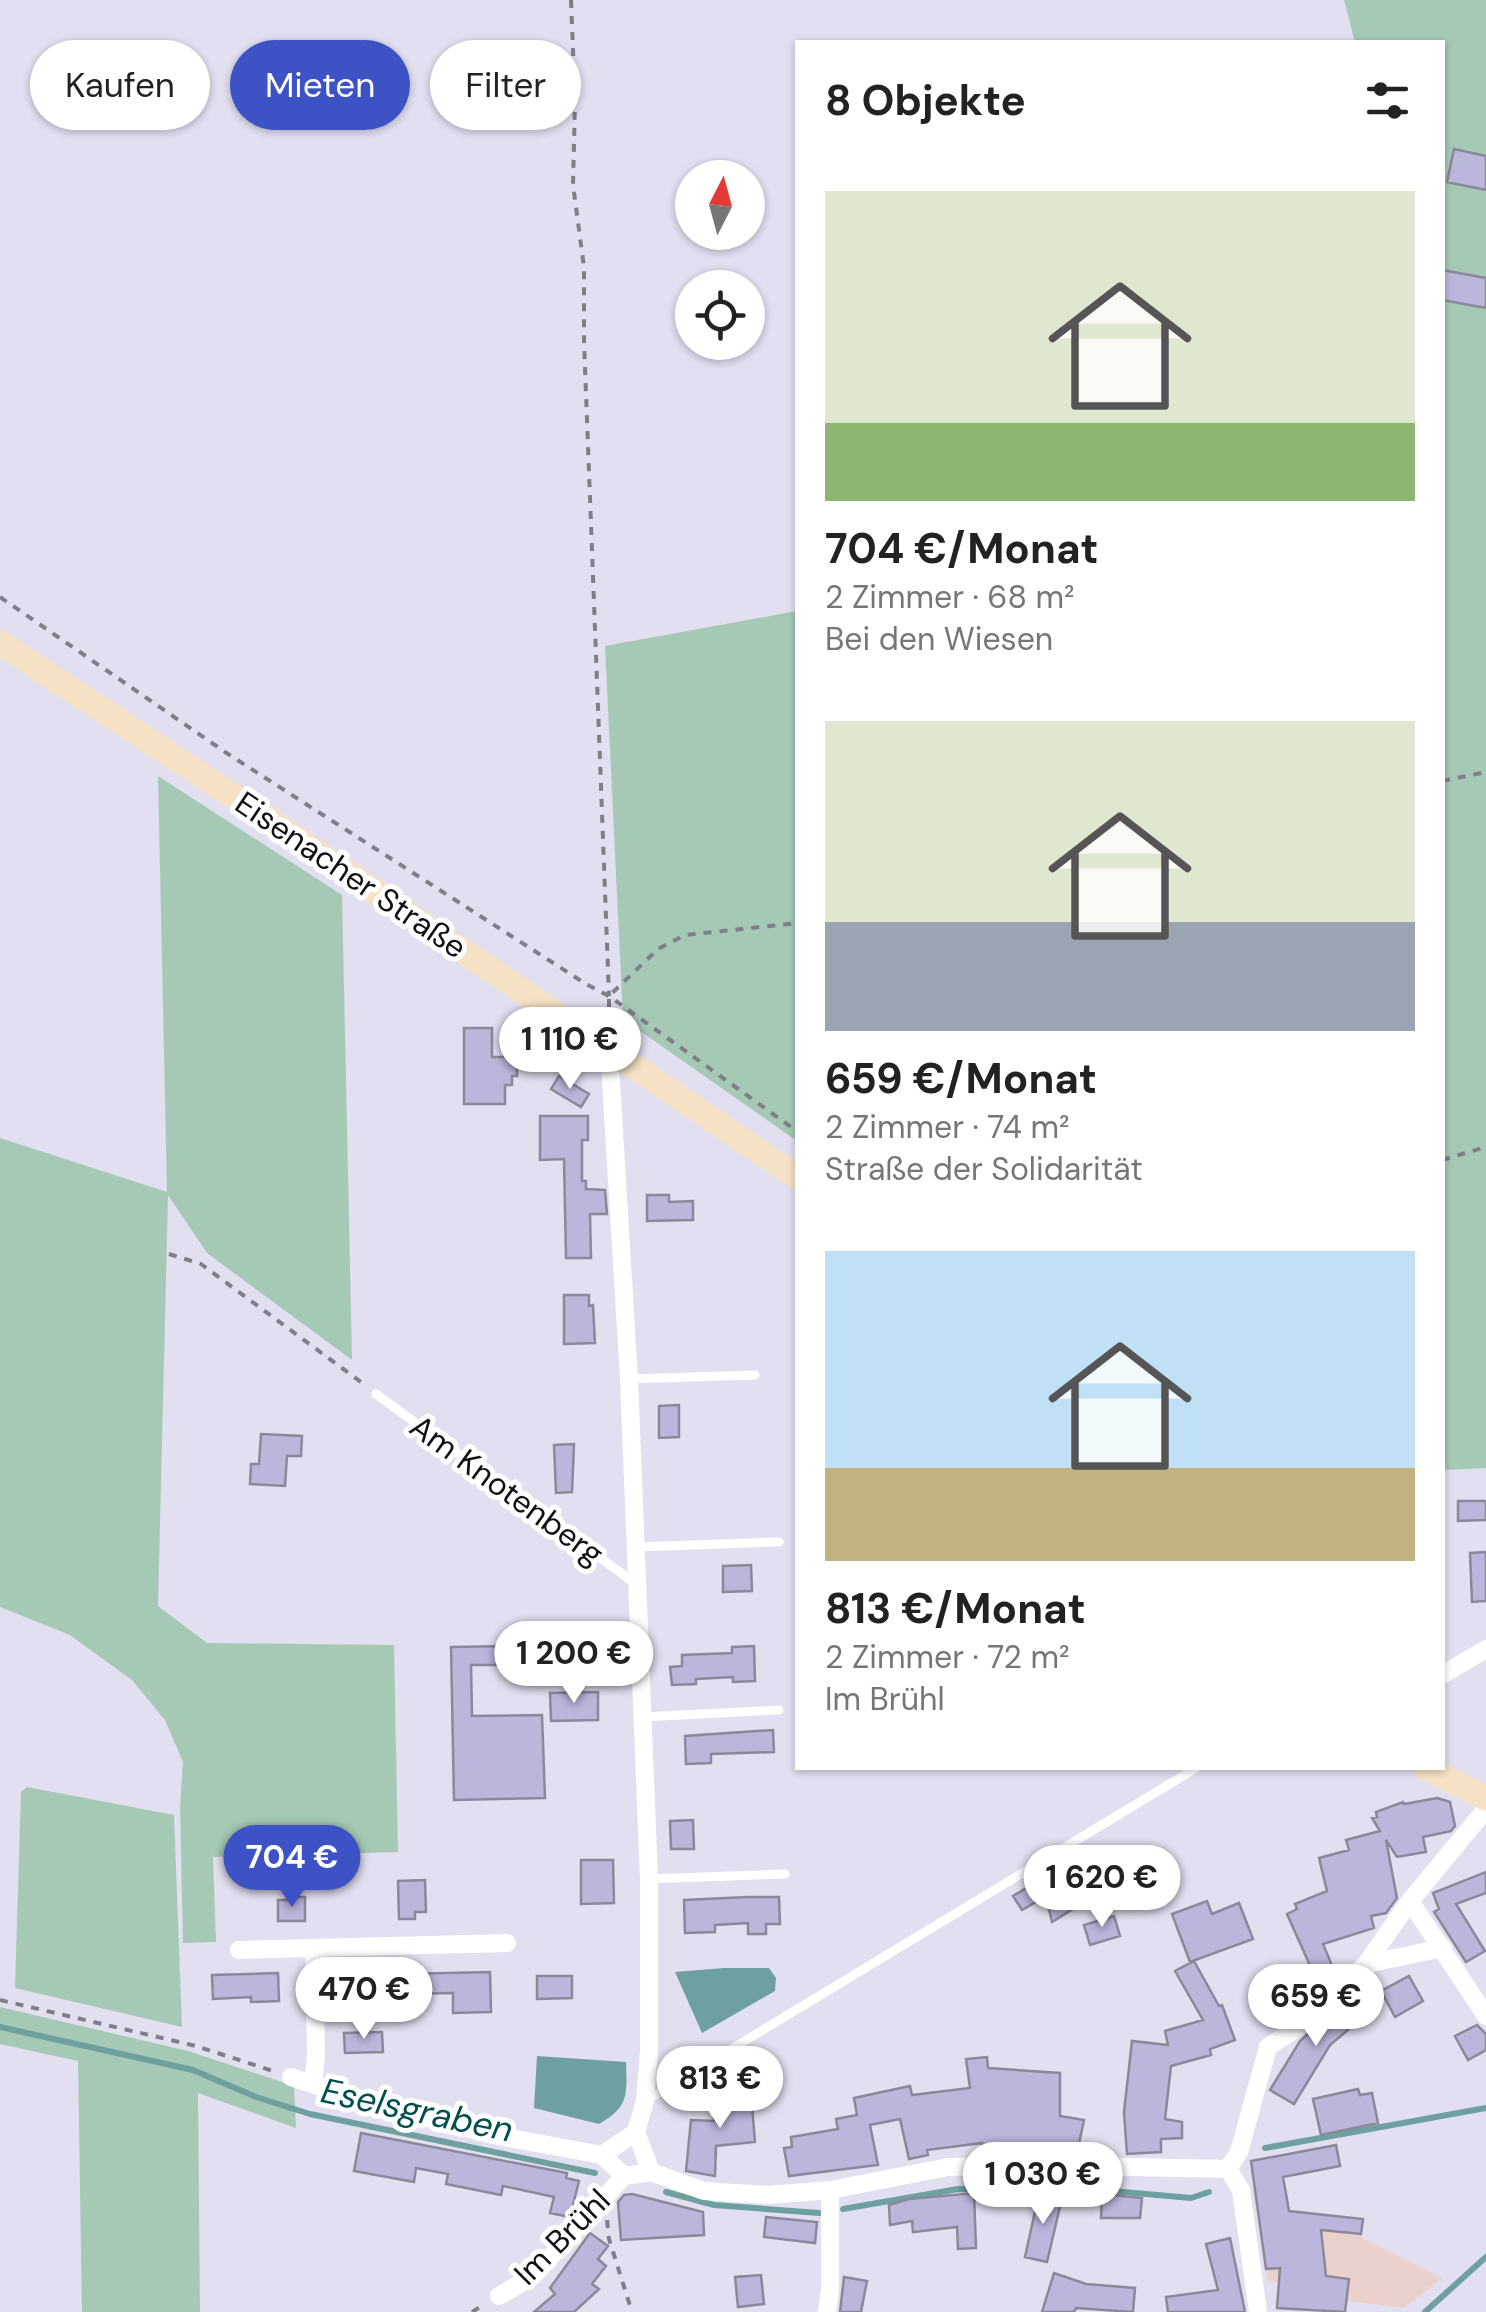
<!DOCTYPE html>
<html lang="de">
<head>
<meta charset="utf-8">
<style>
	body { margin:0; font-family:"DM Sans",sans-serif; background:#f6f6f6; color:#222; height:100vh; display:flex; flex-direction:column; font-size:38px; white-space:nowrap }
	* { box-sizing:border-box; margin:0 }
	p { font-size:32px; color:#767676 }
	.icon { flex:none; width:55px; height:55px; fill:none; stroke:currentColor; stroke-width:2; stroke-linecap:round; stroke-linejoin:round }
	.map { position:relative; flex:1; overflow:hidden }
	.panel { position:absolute; left:795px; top:40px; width:650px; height:1730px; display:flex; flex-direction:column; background:#fff; border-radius:0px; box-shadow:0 2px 8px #0004 }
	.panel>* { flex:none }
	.guide { position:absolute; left:30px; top:40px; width:615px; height:90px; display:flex; gap:20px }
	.needle { width:65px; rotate:6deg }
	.buttons { position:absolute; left:675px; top:160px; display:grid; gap:20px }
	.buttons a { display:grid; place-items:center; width:90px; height:90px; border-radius:50%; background:#fff; box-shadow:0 2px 8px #0004; font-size:50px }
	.price { position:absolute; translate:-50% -85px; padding:0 22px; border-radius:35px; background:#fff; color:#222; font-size:32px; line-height:65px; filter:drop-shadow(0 2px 5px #0008) }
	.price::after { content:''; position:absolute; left:50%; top:60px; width:30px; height:22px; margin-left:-15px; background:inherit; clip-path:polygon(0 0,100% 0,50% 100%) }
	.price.active { background:#3d52c5; color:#fff }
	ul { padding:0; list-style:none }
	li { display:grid; align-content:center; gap:20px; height:530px; padding:0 30px }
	li span { display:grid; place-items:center; height:310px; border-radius:0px; color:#555 }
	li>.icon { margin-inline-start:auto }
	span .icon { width:180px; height:180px; fill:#fffc; stroke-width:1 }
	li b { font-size:42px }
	h2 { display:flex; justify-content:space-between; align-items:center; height:120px; padding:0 30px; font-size:42px }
	.tag { padding:0 35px; border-radius:45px; background:#fff; box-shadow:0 2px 8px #0004; font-size:35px; line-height:90px }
	.tag.active { background:#3d52c5; color:#fff }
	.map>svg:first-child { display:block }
</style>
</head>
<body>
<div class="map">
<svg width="1486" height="2312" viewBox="0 0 1486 2312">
	<rect width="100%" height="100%" fill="#e1dff0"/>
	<path fill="#ebd1cc" d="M1295,2227l66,7 1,4 80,40 -38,30 -86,-11v-11l-51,-5 -5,-50z"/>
	<path fill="#a5c9b5" d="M1344,0h142v1468l-43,2 -1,-1428h-87z
		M797,611h1l-1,530 -174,-122 -18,-373z
		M158,776l184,119 10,465 -145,-107 -39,-58 -10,411 49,37 187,2 4,207 -185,5 3,85 -33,1 -3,-136 3,-45 -18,-42 -33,-40 -62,-45 -70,-28v-469l167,54z
		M27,1787l147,28 8,212 -167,-39 6,-196z
		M0,2007l188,44 106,35 2,42 -98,-35 2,219h-118l-4,-251 -78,-17z"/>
	<path fill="#6fa0a0" d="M724,1968h45l7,10 -1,13 -73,42 -27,-61z
		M537,2056l89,6c1,33 3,45 -27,62l-65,-16z"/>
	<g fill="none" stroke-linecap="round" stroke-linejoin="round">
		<path stroke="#6fa0a0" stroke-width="6" d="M0,2027l193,43 63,27 54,17 285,59
			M1265,2148l221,-40
			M666,2192l48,13 105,8
			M843,2209l115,-20 154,2 79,7 18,-6
			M1425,2312l61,-55"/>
	</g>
	<path fill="#bbb6db" stroke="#8b8999" stroke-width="2.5" d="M1454,149l32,7v34l-39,-8z
		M1442,270l44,8v30l-44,-8z
		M464,1028h28v29h25v19h-5v9h-7v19h-41z
		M559,1076l30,18 -8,13 -30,-18z
		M540,1116h48v24h-6v41h4v8l19,1 2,24h-17l1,44h-25l-2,-99 -24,1z
		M647,1195h22v7l24,-1v19l-46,1z
		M564,1295h25v11l4,-1 2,38 -31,1z
		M679,1405v32l-20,1v-32z
		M261,1434l41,2 -1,20h-14l-2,30 -35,-2 1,-20h8z
		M574,1444l-2,48 -16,1 -2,-48z
		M1458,1501h28v19l-28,1z
		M1486,1552v49l-14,1 -2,-49z
		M751,1565l1,26 -29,1v-26z
		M566,1645v4l-48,16h-47l1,51 70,-1 3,83 -91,2 -3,-153z
		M754,1646l1,35 -22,1v-5l-37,2v5l-24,1 -2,-18 12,-1v-11l50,-2v-6z
		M598,1692v28l-47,1 -1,-28z
		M773,1730l1,22 -63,2v9l-25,1 -1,-28z
		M1437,1798l13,4 5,24 -4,5 -28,6 3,15 -29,5 -11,-17 11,58 -11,15 -15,3 3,12 -51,16 13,31 -15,15 -34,-76 10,-5 -2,-5 32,-13 -8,-33 30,-8 -3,-10 34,-9 -8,-13 5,-1 -1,-5 27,-10 1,2z
		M693,1820l1,29h-23l-1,-28z
		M1079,1857l21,35 -48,30 -6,-26 -24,14 -9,-14z
		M581,1860h32l1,43 -33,1z
		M1486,1872v21l-30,11 29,47 -19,11 -32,-50 5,-3 -6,-16z
		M425,1880l1,32h-11v7h-16l-1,-38z
		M288,1897h17v24h-27v-21h10z
		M748,1897h31l1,27h-14v10h-18v-11l-33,2v7l-30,1 -1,-33z
		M1207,1901l5,13 27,-11 14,36 -63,23 -18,-48z
		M1114,1916l6,20 -30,9 -6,-20z
		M1194,1961l25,45 3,-1 13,35 -25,9 1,6 -40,11 -6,53 17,3v16l-21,1v13l-34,2 -3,-42 8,-71 36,4 -3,-14 38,-11 -28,-49z
		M490,1972l1,40 -38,1v-20l-50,1v-20z
		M278,1973l1,28 -28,1v-5l-38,2 -1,-24z
		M537,1976h35v22l-35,1z
		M1409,1976l14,25 -28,16 -14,-26z
		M1352,1995l16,18 -38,32 -36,59 -24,-14 30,-49z
		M1477,2025l9,9v16l-18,10 -13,-24z
		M382,2032l1,20 -38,1 -1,-20z
		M987,2057l1,11 72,5v43l24,4 -7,33 -65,-4 -30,2v-8l-55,7 1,5 -19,4 -9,-40 -30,6 8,40 -89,11 -5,-28 8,-1 -1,-10 47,-8 -2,-10 21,-4 -3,-17 56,-12 2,9 58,-7 -4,-29z
		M1358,2089l2,6 12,-2 6,30 -57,12 -8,-36z
		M751,2093l4,49 -39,4 -1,30 -29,-5 5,-51 23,1 -2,-25z
		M361,2133l206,40 -1,5 13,3 -9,36 -20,-4 4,-16 -51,-11 -2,9 -55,-11 2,-10 -32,-6 -2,14 -60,-11z
		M1336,2145l4,21 -57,11 6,34 74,8 -2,15 -40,-4 5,46 23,3 -4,33 -68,-4 3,-40 -14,1 -15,-108z
		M974,2193l2,55 -18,1 -1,-22 -44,5 -1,-11 -22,4 -1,-20 20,-6z
		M1039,2193l23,5 -15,64 -22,-5z
		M632,2194l71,18 1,23 -83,5 -3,-38 6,-7z
		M1102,2194l40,4 -2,20h-39z
		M766,2217l51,5 -2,21 -51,-6z
		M590,2233l18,13 -10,13 8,7 -14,18 7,5 -25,23h-40l21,-18 -5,-6z
		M1230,2238l15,74h-77l-2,-15 52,-7 -12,-46z
		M1054,2273l32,11 49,4 -2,24 -57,-4 -2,4h-32z
		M761,2275l3,29 -26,3 -3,-30z
		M844,2277l23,4 -6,31h-21z"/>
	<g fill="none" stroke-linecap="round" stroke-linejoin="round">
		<path stroke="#7f7e89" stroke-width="4" stroke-dasharray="8 8" stroke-linecap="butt" d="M571,0l4,100 -2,85 11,82v74l25,655
			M0,597l225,155 361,232 23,12 189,136
			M1442,781l44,-9
			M609,1023v-27l49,-47 27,-14 113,-12
			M1442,1160l44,-13
			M169,1254l32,10 164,121
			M0,2000l196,46 80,26
			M607,2220l2,19 23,73
			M472,2312l13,-8"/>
		<path stroke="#fff" stroke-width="9" d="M629,1379l126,-4
			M376,1394l260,190
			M635,1547l144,-5
			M644,1717l135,-7
			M649,1879l136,-5
			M647,2100l549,-332"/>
		<path stroke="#fff" stroke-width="18" d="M609,1048l20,331 20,500v173l-4,49 -9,31
			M1442,1675l44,-26
			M1410,1901l76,115
			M239,1950l268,-7
			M1366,1964l77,-16
			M291,2077l56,19 146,39 109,20 22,21
			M313,2084l3,-28 -2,-107
			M636,2132l15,40
			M602,2155l34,-23
			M1228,2169l11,-17 29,-105 35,-23 63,-60 44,-63 76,-92
			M1228,2169l13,21 17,122
			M499,2296l34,-20 91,-100 27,-4 53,19 64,4 62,-5 118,-23 88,-2 192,4
			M827,2312l3,-22v-100"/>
		<path stroke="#f5e2c4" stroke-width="25" d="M0,643l265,174 533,361
			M1426,1768l60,30"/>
	</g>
	<g text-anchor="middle" stroke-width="10" stroke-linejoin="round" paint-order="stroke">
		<g font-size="32" fill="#111016" stroke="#fff">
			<text transform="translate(351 875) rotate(34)" y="11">Eisenacher Straße</text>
			<text transform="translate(507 1490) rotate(36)" y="11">Am Knotenberg</text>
			<text transform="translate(562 2237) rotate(-45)" y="11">Im Brühl</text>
		</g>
		<g font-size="35" font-style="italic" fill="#004e4e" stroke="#fff">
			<text transform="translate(417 2110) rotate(12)" y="12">Eselsgraben</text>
		</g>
	</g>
</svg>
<div class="buttons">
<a><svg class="needle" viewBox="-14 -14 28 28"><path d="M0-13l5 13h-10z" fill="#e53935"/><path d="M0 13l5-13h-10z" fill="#767676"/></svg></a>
<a><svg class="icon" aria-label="locate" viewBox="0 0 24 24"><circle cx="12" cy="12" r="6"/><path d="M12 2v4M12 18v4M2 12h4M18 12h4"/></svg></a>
</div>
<b class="price" style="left:570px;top:1092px">1 110 €</b>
<b class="price" style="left:574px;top:1706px">1 200 €</b>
<b class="price active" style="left:292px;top:1910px">704 €</b>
<b class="price" style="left:1102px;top:1930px">1 620 €</b>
<b class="price" style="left:364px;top:2042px">470 €</b>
<b class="price" style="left:1316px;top:2049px">659 €</b>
<b class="price" style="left:720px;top:2131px">813 €</b>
<b class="price" style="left:1043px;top:2227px">1 030 €</b>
<div class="guide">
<a class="tag">Kaufen</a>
<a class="tag active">Mieten</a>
<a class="tag">Filter</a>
</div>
<section class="panel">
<h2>8 Objekte<svg class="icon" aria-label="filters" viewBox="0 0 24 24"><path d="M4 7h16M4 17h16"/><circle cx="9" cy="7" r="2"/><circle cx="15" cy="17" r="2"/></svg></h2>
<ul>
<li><span style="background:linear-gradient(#dfe7d0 75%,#8fb573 0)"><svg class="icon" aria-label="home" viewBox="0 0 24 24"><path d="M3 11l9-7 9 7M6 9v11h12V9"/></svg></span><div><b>704 €/Monat</b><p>2 Zimmer · 68 m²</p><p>Bei den Wiesen</p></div></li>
<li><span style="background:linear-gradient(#dfe7d0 65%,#9aa5b1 0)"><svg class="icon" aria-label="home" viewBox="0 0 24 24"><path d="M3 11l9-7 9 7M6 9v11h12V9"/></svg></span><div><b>659 €/Monat</b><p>2 Zimmer · 74 m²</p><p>Straße der Solidarität</p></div></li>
<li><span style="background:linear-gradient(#bfe0f5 70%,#c2b280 0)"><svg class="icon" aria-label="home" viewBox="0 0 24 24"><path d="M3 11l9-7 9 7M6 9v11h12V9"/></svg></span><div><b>813 €/Monat</b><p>2 Zimmer · 72 m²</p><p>Im Brühl</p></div></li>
</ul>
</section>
</div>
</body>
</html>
